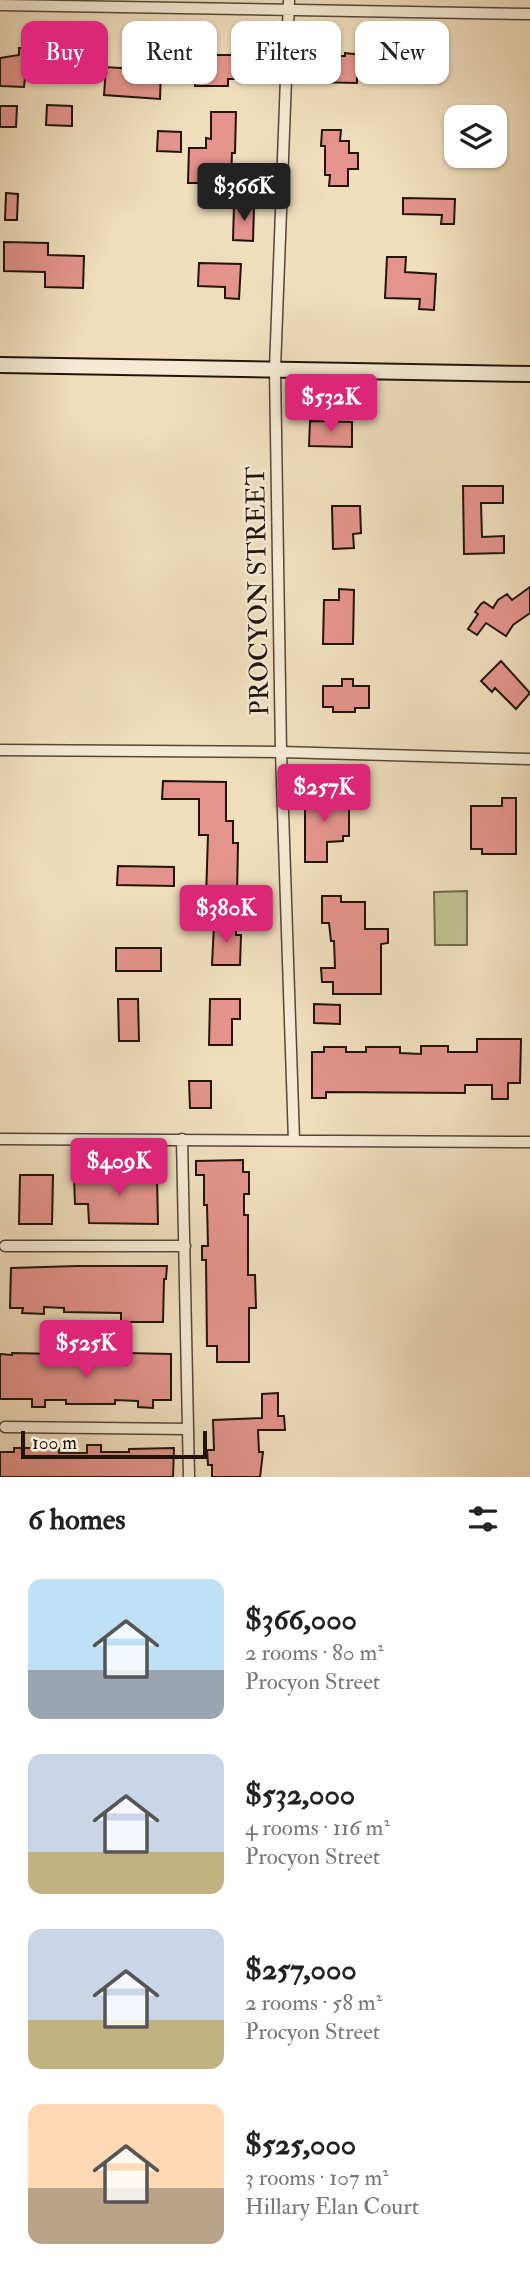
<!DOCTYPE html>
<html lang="en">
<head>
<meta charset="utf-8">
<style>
	body { margin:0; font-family:"IM FELL Double Pica",serif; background:#f2f2f2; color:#222; height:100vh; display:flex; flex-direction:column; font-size:26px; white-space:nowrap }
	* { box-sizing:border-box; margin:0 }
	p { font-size:23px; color:#767676 }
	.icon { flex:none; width:38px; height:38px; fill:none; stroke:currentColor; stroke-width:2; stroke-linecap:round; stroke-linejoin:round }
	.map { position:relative; height:1477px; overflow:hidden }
	.side { display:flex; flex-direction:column; background:#fff; flex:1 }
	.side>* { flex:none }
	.banner { position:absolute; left:21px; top:21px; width:488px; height:63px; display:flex; gap:14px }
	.controls { position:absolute; left:444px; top:105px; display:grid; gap:14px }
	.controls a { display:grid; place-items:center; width:63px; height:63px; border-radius:14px; background:#fff; box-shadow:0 2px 5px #0004; font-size:35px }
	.scale { position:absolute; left:21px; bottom:18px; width:186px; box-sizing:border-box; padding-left:7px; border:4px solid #21140c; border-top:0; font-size:19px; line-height:24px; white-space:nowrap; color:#21140c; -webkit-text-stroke:5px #f5ead4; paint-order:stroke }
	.price { position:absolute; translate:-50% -60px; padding:0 16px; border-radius:7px; background:#db2777; color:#fff; font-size:23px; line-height:46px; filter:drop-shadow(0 2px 4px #0008) }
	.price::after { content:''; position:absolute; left:50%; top:42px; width:21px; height:16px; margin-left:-10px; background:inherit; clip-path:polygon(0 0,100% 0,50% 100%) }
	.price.current { background:#222; color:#fff }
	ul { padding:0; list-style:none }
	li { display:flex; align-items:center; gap:21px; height:175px; padding:0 28px }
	li span { display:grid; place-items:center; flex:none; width:196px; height:140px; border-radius:14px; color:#555 }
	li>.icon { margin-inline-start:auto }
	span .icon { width:84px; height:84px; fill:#fffc; stroke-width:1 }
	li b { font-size:30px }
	h2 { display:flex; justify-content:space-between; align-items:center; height:84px; padding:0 28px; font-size:30px }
	.chip { padding:0 24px; border-radius:14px; background:#fff; box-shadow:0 2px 5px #0004; font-size:24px; line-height:63px }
	.chip.current { background:#db2777; color:#fff }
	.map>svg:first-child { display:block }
</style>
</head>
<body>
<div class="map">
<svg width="530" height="1477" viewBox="0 0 530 1477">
	<rect width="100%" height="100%" fill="#f0debd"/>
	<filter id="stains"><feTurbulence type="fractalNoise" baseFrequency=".00286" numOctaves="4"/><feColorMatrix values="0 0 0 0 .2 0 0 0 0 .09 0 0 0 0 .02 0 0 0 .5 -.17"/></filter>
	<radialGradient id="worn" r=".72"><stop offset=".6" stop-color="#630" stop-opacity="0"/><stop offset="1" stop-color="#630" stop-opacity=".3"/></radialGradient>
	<path fill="#bdc08e" stroke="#6f6a4d" stroke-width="2" d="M467,891v54h-32l-1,-53z"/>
	<path fill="#e4948c" stroke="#21140c" stroke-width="2" d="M19,48l73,1 -1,24h-12v6l-20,-1v-3l-21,-1v5l-13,-1 -1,9 -24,-1v-28l19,-3z
		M345,53l26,3 -1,22h-13v5l-44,-1 1,-26h31z
		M211,55h30v5h9v19h-22v7h-33l1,-29h15z
		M135,65l26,2 -1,32 -56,-4 2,-28 29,2z
		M47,105l25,1v20l-26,-1z
		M0,106h17l-1,21h-16z
		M211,112h25l-1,41h-3l-1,28 -30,-1v3h-13l1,-35h17v-10l5,1z
		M322,130h19l-1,11h9v12h9v16h-10v17h-19l1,-11h-5v-29h-4z
		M158,131l23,1v20l-24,-1z
		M6,193l12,1 -1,26h-12z
		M403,198l52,1 -1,25h-13l1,-9 -39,-1z
		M234,205l20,1 -1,35 -20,-1z
		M4,242l44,1v12l36,1 -1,32 -38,-1v-15l-41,-1z
		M387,257h19l-1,15 31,2 -2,36 -15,-1 1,-10 -35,-1z
		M199,263l42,1 -2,35 -14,-1v-11l-27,-1z
		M310,421l42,1v25l-43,-1z
		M463,486h40v17h-22l1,34 22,-1v17l-40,1z
		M332,506h28l1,27 -8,1 1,14 -21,1z
		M530,587v26l-17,12 -7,11 -20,-13 -9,12 -9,-6 10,-15 -3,-2 6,-8 3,-2 9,6 5,-8 9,-6 5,6z
		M339,589l15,1 -1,54h-30l1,-44h15z
		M501,661l29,32 -14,16 -21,-21 -3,4 -11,-11z
		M342,679h11v7h16v22h-14v4h-22v-5h-10v-21h19z
		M163,781l63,1v39h7v22h5l-1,55h-31l2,-63h-9v-36h-37z
		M305,790h13v7h31v39h-6v5l-16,1v20h-22z
		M502,798h14v56h-34v-5h-11v-43h31z
		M118,866l56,1v19l-57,-1z
		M322,896h19v6h24v27h23v14l-7,1v50h-48v-12h-11l-1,-14h14l-1,-27h-3l-2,-18h-7z
		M214,924h22v11h5l-1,30h-28z
		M116,948h45v23h-45z
		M118,999h20l1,42h-20z
		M210,999h30v20h-8v26h-23z
		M314,1004l26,1v19l-26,-1z
		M477,1039h44l-1,44h-12v16h-16v-14h-27v8l-139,-1v6h-14v-46h12v-5h22v5h20v-5h34v6l21,1v-8h27v6h29z
		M189,1081h22v27h-21z
		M243,1160v12h6v22h-5v21h4v60h7l1,33h-7v54h-32v-16h-10l-1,-86h-4v-14h6l-1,-41h-3v-30h-8v-14z
		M20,1175h33l-1,49h-33z
		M157,1175l1,49 -69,-1 -1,-19h-13l-1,-28z
		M77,1266h90l-1,13h-2l-1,43h-42v-9l-57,-1v-4l-20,-1v7l-22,-1 1,-5h-13l1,-40z
		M12,1353l45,1v10h21l1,-5h21v5l27,1v-12l44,1v46h-18v8l-15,-1v-6l-23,-1v4h-49v-4h-21v7h-13v-8h-32v-45l12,1z
		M278,1393v23h6l1,14h-27l1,22h4l-3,25h-48v-12h-4l-1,-15h7l-1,-30 49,-2v-24z
		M87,1445h14v7h28v-3l45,-1 -1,29h-173v-25h14v-4h45v5h28z"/>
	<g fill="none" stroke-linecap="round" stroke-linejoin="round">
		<g stroke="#554638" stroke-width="13">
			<path id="street" d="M289,0l-14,369 6,383 13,388
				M0,5l530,9
				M0,750l281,2 249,7
				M0,1139l530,3
				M182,1139l7,338
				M5,1246h180
				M5,1427l183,2"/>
		</g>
		<g stroke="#21140c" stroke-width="18">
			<path id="secondary" d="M0,365l530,9"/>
		</g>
		<use href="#street" stroke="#f5ead4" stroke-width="10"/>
		<use href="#secondary" stroke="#f5ead4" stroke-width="14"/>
	</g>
	<g text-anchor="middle" stroke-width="5" stroke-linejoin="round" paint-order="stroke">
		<g font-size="26" fill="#21140c" stroke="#f5ead4">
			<text transform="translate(257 591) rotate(-91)" y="9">PROCYON STREET</text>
		</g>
	</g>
	<rect width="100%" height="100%" filter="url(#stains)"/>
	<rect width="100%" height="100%" fill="url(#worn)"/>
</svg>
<div class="controls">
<a><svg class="icon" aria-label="layers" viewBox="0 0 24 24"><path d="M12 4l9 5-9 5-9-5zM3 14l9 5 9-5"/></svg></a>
</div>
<div class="scale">100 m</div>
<b class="price current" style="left:244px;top:223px">$366K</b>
<b class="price" style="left:331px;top:434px">$532K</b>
<b class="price" style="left:324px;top:824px">$257K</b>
<b class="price" style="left:226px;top:945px">$380K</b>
<b class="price" style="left:119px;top:1198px">$409K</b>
<b class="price" style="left:86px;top:1380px">$525K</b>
<div class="banner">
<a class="chip current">Buy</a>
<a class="chip">Rent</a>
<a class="chip">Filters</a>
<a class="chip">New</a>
</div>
</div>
<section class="side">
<h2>6 homes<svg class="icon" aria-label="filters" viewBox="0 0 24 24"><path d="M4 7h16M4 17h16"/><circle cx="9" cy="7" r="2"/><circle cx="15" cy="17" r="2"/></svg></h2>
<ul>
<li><span style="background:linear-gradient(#bfe0f5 65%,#9aa5b1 0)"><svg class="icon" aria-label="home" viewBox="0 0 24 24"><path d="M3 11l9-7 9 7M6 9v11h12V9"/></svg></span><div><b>$366,000</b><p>2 rooms · 80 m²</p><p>Procyon Street</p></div></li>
<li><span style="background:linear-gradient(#c9d6e8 70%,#c2b280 0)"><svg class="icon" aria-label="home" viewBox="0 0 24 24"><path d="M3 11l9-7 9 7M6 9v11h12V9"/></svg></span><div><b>$532,000</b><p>4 rooms · 116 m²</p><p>Procyon Street</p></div></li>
<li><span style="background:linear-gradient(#c9d6e8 65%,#c2b280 0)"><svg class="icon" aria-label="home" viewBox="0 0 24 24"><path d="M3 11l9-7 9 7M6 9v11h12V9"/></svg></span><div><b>$257,000</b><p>2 rooms · 58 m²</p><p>Procyon Street</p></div></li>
<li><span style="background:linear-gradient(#ffd9b3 60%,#b9a48a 0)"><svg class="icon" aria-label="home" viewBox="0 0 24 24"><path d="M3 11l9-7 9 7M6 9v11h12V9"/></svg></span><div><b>$525,000</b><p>3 rooms · 107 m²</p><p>Hillary Elan Court</p></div></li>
</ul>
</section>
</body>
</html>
